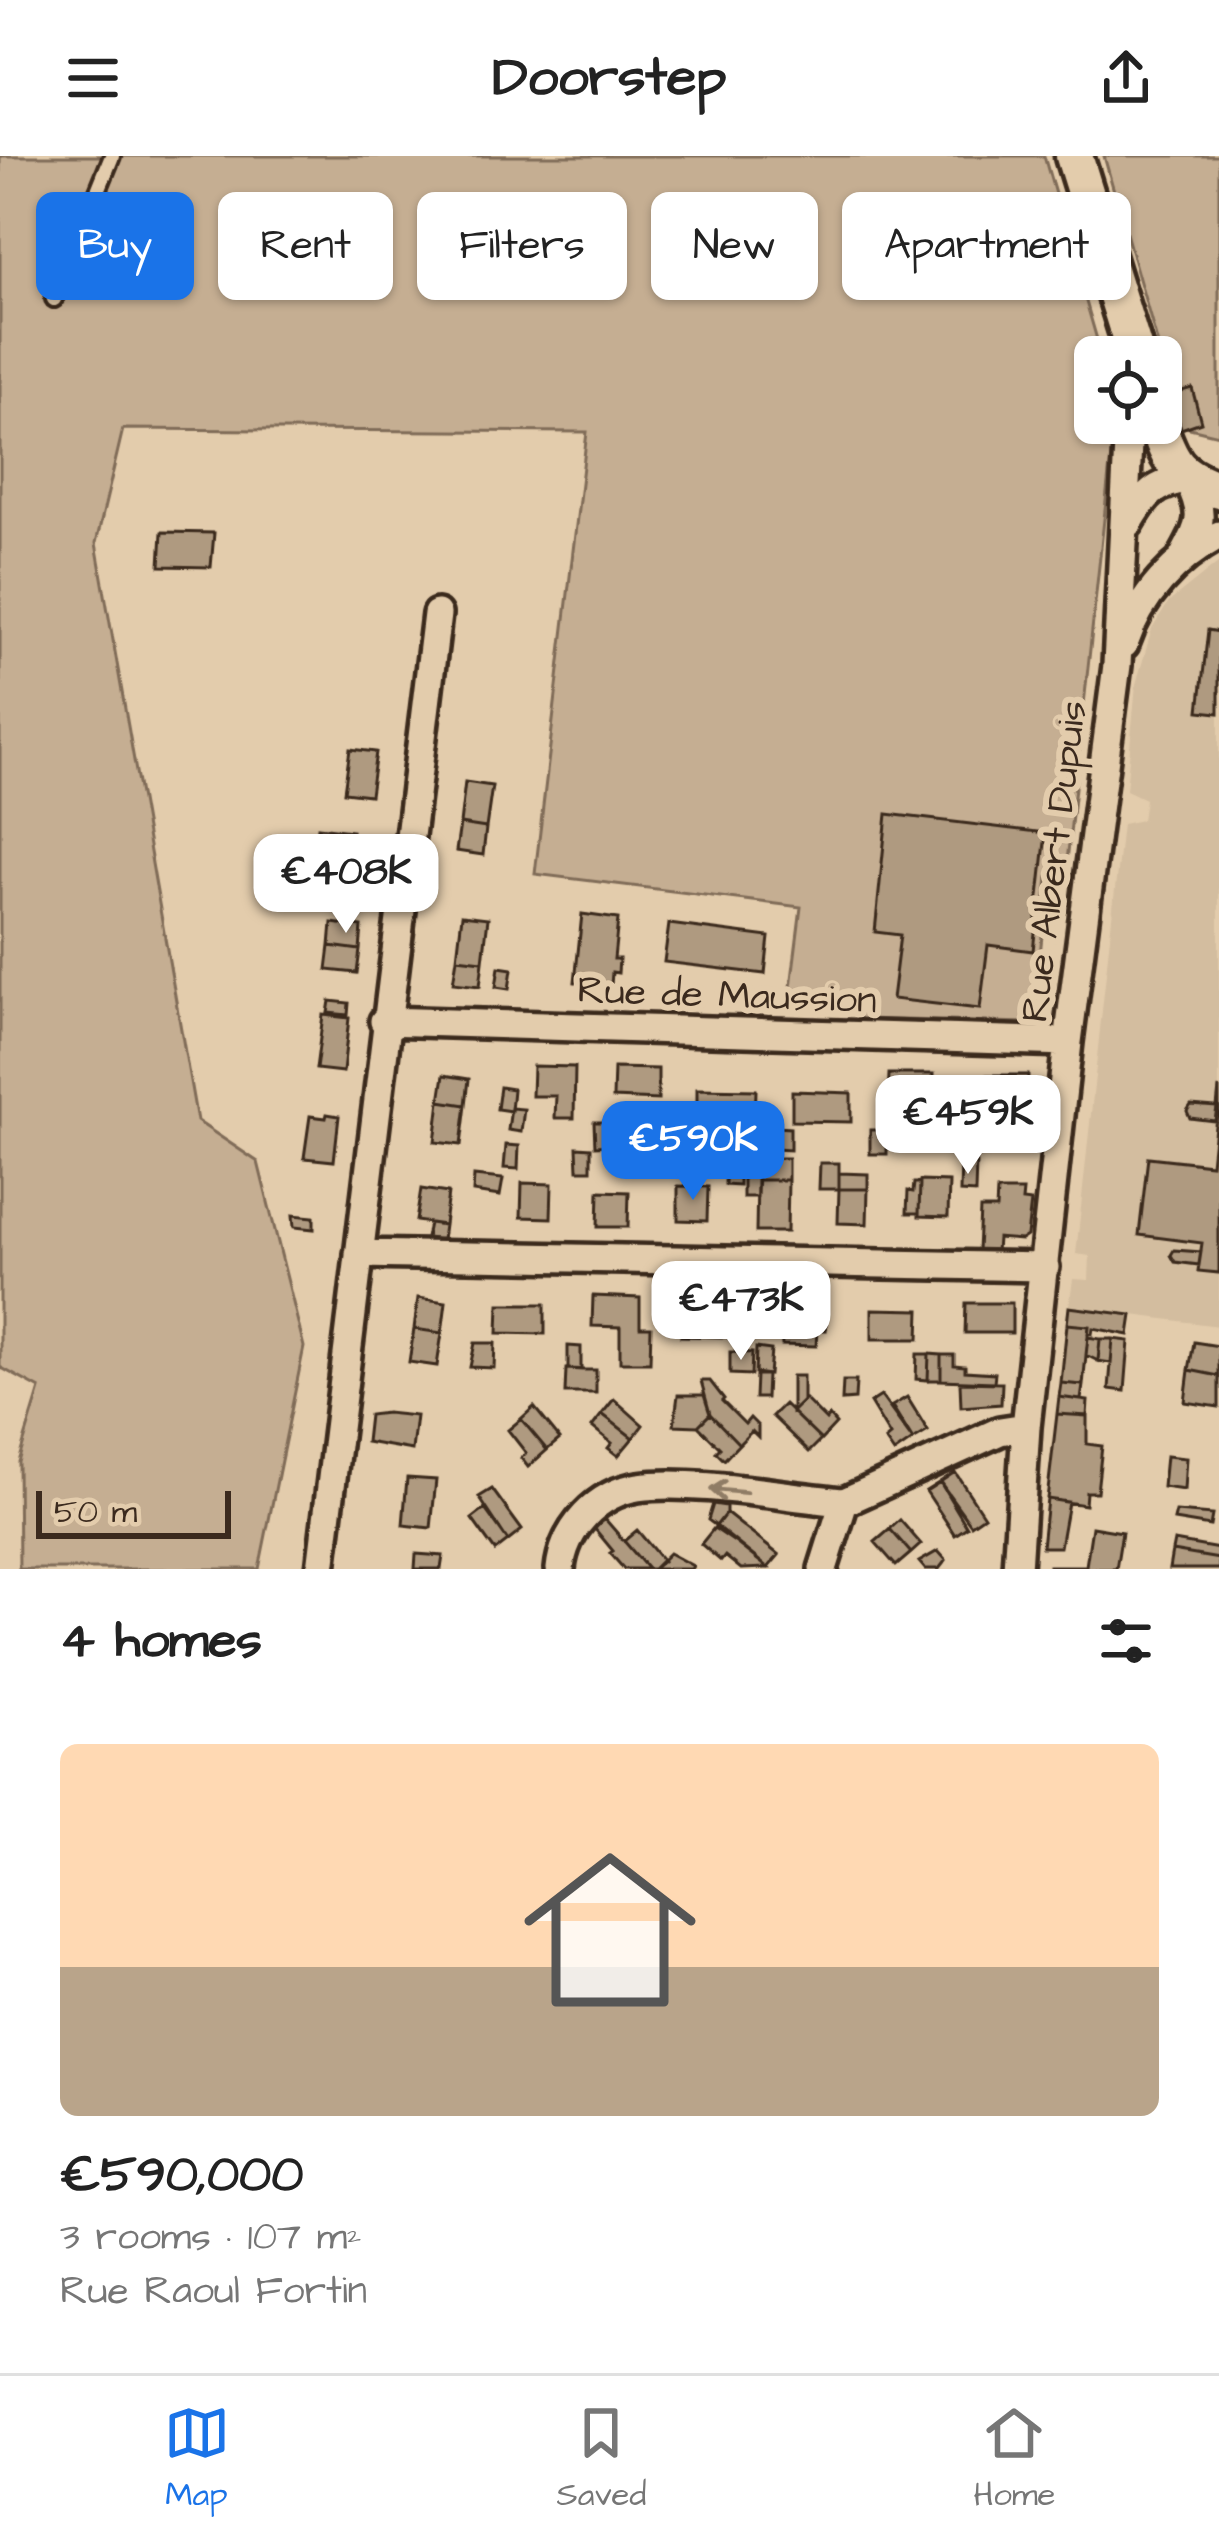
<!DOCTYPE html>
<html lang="en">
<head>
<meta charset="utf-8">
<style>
	body { margin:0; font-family:"Architects Daughter",sans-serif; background:#f6f6f6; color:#222; height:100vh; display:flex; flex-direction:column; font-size:45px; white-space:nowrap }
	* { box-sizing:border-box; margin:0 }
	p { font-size:39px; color:#767676 }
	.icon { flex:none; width:66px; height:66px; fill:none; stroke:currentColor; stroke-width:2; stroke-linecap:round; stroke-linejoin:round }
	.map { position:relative; height:1413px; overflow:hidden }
	.sheet { display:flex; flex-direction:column; background:#fff; flex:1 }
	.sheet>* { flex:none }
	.banner { position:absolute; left:36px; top:36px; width:1149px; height:108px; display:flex; gap:24px }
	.fabs { position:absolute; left:1074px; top:180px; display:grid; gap:24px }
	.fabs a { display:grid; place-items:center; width:108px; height:108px; border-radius:18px; background:#fff; box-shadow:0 3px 9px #0004; font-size:60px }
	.scale { position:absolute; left:36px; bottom:30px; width:195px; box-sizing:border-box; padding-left:12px; border:6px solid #3b2a1e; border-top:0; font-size:33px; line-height:42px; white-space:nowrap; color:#3b2a1e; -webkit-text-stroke:9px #e3ccac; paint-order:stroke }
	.price { position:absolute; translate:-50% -102px; padding:0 27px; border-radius:24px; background:#fff; color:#222; font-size:39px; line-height:78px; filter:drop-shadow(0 3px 6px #0008) }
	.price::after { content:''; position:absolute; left:50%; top:72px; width:36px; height:27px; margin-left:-18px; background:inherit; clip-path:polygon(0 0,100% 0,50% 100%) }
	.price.active { background:#1a73e8; color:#fff }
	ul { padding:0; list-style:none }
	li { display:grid; align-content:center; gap:24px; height:636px; padding:0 60px }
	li+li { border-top:3px solid #e0e0e0 }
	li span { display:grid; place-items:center; height:372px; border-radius:18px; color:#555 }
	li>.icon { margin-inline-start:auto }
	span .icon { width:216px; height:216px; fill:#fffc; stroke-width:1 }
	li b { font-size:51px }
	h2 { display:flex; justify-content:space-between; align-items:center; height:144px; padding:0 60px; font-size:51px }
	.chip { padding:0 42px; border-radius:18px; background:#fff; box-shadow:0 3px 9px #0004; font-size:42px; line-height:108px }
	.chip.active { background:#1a73e8; color:#fff }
	header { display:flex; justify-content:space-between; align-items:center; height:156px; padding:0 60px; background:#fff; font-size:54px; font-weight:700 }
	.tabs { display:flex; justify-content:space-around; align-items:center; height:168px; border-top:3px solid #e0e0e0; background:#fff; font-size:33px; color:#767676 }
	.tabs a { display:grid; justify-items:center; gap:6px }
	.tabs .active { color:#1a73e8 }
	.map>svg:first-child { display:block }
</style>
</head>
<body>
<header><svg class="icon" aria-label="menu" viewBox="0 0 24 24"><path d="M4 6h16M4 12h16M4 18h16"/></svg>Doorstep<svg class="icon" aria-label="share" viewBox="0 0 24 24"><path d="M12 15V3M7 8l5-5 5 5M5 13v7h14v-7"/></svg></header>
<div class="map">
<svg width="1219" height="1413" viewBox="0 0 1219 1413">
	<rect width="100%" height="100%" fill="#e3ccac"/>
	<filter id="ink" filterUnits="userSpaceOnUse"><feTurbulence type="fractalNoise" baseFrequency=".00833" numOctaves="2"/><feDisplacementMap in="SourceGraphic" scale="24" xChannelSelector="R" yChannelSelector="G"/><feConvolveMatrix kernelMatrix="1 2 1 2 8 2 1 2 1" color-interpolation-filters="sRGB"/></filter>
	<g filter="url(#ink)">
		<path fill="#d3bd9f" d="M1219,406v764l-150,-19 4,-28 16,1 1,-24 -14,-2 46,-430 20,-4 3,-21 -19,-9 10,-106 16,-55 17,-27z"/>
		<path fill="#c5ae92" stroke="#806c58" stroke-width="3" d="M0,0h1044l58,201h-7v66h17l1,13 -47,435 -18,6 -15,146 -173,-4v-21l-70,-3 11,-88 -266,-33 52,-442 -464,-3 -27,114 101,578 61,41 46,185 -45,222h-240l-1,-107 22,-73 -40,-22z
			M1104,0h115v279l-38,-9z"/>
		<path fill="#af9a80" stroke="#3b2a1e" stroke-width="3" d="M1192,232l9,34 -20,7 -10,-35z
			M162,376l52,1 -3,34 -51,-1z
			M1208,474l11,2v81l-20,-2z
			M350,593l26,3 -6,43 -26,-3z
			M465,626l27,4 -6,42 -26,-4z
			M887,658l159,19 -13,118 -45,-6 -8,64 -88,-10 8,-64 -25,-3z
			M460,668l26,4 -3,27 -27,-4z
			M318,671l34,4 -2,13 -6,-1 -4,31 -27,-3z
			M316,740l25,2 -2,10 -24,-3z
			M582,758l36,5 -4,40h5l-1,14 -6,-1 -1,14 -36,-4z
			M462,759l26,3 -5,43 -26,-3z
			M332,767l30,4 -2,23 -30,-4z
			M669,768l100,13 -4,37 -101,-12z
			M330,790l30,4 -3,23 -30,-3z
			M457,802l26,3 -3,25 -27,-3z
			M499,811l13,2 -3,20 -13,-2z
			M330,845l19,2 -1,12 -20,-2z
			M323,859l26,3 -6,54 -27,-3z
			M533,910l42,1 -1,51h-19l1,-22h-24z
			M614,912l44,1v31l-45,-2z
			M889,918h45l-1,31 -45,-1z
			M444,919l25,4 -3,26 -26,-4z
			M987,919h41l-2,72h-25l1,-43h-16z
			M500,931l13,2 -2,22 -14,-2z
			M1219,932v185l-21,-2 4,-28 -63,-8 9,-78 63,7z
			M697,933l59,1 -1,29 -58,-1z
			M792,935l59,2v29l-59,-1z
			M440,945l26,4 -5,40 -26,-3z
			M1191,949l26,2 -2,14 -25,-3 -3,-7z
			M511,952l13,1 -3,23 -13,-2z
			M327,958l12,2 -5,45 -30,-3 6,-42 16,2z
			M594,966h17l1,23 -17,1z
			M955,968l28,1 -1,29 -27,-1z
			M677,969l13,1 -1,20h-13z
			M776,971l14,1v22l-15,-1z
			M870,974h17v24h-17z
			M506,989l13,1 -1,23 -14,-1z
			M577,991l14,1v22h-13z
			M726,995h13v35l-14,-1z
			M744,1002h44v22h-31l1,-8h-15z
			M961,1006h15l-1,31 -15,-1z
			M820,1007h19v26h-20z
			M743,1016h15l-1,25h-14z
			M839,1017l29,1v15h-29z
			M474,1020l29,3 -3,17 -27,-4z
			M757,1024h31l-1,52h-31z
			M920,1025l29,1 -1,35 -29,-1z
			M522,1027l30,1 -1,34 -30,-1z
			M914,1027h6l-1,30h-12l1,-22 5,1z
			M678,1030l30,1 -1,34 -29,-1z
			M421,1033l27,4 -4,32 -28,-4z
			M839,1033h29l-1,35 -29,-1z
			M599,1035l30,1 -1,35h-30z
			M997,1035h26l-1,10 9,1 -4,34 -6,4 -24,-2 -1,14 -18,-1 2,-42h16z
			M293,1059l21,2v12l-20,-2z
			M429,1067l15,2 -2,15 -16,-2z
			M1174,1094l27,2 -2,13 -24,-3 -4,-7z
			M593,1140l47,2v29h11l-1,35h-30v-35l-28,-1z
			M418,1142l28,4 -4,31 -28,-4z
			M779,1143h47v31h-9l-1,16 -34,-1z
			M966,1147h46v30h-47z
			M499,1148h46v30l-47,-1z
			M682,1150l47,1 -1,30 -47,-1z
			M1069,1151l63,8 -3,20 -36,-7 -1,6 -4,-1 1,-7 -22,-2z
			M872,1153l48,1 -1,29h-47z
			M1067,1168l22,2 -6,59 -22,-2z
			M414,1173l28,4 -5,33 -28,-4z
			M1088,1181l12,2 -2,22 -12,-6z
			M1100,1183h13l-2,24 -13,-2z
			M1113,1183l16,2 -4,50 -16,-2z
			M1194,1186l25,4v30l-30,-6z
			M475,1187h20l-1,25 -24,-1z
			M568,1190l13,1v23l-13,-1z
			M756,1192l15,2 -2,25 -14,-2z
			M730,1196l22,1 -1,22 -21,-1z
			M917,1198h12l-1,26 -12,-1z
			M929,1198l12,1v25h-13z
			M941,1199h13v10l11,1v5l30,2 -1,9 -53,-2z
			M566,1213l30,1v23h-31z
			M1189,1214l30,6v31l-34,-5z
			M756,1219h11l-1,23h-11z
			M792,1220h11v25l-11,11z
			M701,1225h9l14,18 -2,2 23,23 5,-6 8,8v11l-6,-6 -13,13 -29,-30z
			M843,1225h13l-1,18 -13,1z
			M960,1226l42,1 -1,21 -40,3z
			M1061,1227l22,2 -2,15 -22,-3z
			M678,1239h26l6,19 -12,12 -24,-1z
			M881,1240l32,44 -19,13 -9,-13 5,-4 -20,-33z
			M907,1241l21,34 -15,9 -21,-34z
			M1059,1241l29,4 -1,15 -30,-2z
			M614,1243l29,26 -10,13 -31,-24z
			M805,1243l21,21 3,-4 7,8 -15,16 -29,-28z
			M784,1248l37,36 -12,12 -37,-36z
			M534,1251l26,32 -13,11 -26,-31z
			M386,1257l30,3 -4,34 -46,-8 3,-27z
			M602,1258l31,24 -15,18 -10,-8 4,-5 -20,-16z
			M710,1258l29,30 -15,16 -8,-8 4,-4 -22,-22z
			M1057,1258l30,2v28l15,2 -5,46h-11l-1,13 -38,-6z
			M521,1263l26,31 -19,17 -7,-9 5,-5 -18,-23z
			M1166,1300l20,2 -2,32 -21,-3z
			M955,1316l29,44 -13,9 -31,-43z
			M407,1322l29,2 -5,48 -28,-3z
			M940,1326l27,45 -12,8 -29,-44z
			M492,1333l30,41 -14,11 -29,-44z
			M1047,1343l21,3 -8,45h-18z
			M713,1348l13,2v7l-10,13 -8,-6z
			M485,1353l23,32 -13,10 -23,-32z
			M1176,1356l36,3 -2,11 -36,-6z
			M726,1357l53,42 -11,13 -52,-42z
			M605,1363l19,22 24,28h-24l-14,-16 3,-2 -19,-23z
			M900,1364l21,24 -10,9 -21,-24z
			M1092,1371l30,5 -6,37h-67v-3h37z
			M714,1372l22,15 32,25 -27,1 -16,-13 -4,5 -20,-17z
			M890,1373l21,24 -15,13 -21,-24z
			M637,1374l26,31 -10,8h-5l-24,-28z
			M1174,1385l45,8v10l-47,-8z
			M938,1395l8,9 -7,9h-14l-6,-7z
			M1172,1395l47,8v10h-50z
			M669,1397l24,13 -2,3h-38z
			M416,1398l27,2 -2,13h-26z"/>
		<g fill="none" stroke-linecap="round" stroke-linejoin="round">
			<g stroke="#3b2a1e" stroke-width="22">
				<path id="service" d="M54,143l58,-143"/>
			</g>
			<g stroke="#3b2a1e" stroke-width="36">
				<path id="minor" d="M1129,367c16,-28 26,-40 59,-44 18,38 13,45 -6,80
					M1124,488c16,-48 51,-85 95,-109
					M384,865l684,21
					M359,1098l686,13
					M321,1413l116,-955
					M560,1413c4,-40 37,-76 78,-82 54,-8 149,10 206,15
					M823,1413l21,-67 156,-71 26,-4
					M1017,1413l9,-142 42,-385 49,-377 12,-242"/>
			</g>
			<g stroke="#3b2a1e" stroke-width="45">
				<path id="tertiary" d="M1074,0l62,201
					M1157,267c14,42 20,52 62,67"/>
			</g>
			<use href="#service" stroke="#e3ccac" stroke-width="14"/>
			<use href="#minor" stroke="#e3ccac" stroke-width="27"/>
			<use href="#tertiary" stroke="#e3ccac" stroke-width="36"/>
		</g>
		<defs><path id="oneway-shaft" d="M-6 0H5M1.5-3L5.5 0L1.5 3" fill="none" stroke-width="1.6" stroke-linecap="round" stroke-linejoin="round" transform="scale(3)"/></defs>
		<use stroke="#8f7b65" href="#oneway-shaft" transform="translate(728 1335) rotate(-175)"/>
	</g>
	<g text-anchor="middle" stroke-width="12" stroke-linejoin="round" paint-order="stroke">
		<g font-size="39" fill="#3b2a1e" stroke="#e3ccac">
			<text transform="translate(1052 705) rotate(-83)" y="14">Rue Albert Dupuis</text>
			<text transform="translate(727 837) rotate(2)" y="14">Rue de Maussion</text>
		</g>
	</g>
</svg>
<div class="fabs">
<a><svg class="icon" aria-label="locate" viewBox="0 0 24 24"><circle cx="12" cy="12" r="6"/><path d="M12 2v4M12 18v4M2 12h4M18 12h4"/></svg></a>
</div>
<div class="scale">50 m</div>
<b class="price" style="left:346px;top:780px">€408K</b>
<b class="price" style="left:968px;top:1021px">€459K</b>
<b class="price active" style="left:693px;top:1047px">€590K</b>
<b class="price" style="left:741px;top:1207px">€473K</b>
<div class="banner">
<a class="chip active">Buy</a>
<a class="chip">Rent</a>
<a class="chip">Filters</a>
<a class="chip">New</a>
<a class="chip">Apartment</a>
</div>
</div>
<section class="sheet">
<h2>4 homes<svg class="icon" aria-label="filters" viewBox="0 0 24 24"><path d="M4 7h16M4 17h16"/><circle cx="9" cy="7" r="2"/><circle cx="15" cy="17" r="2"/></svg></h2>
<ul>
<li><span style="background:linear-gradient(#ffd9b3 60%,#b9a48a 0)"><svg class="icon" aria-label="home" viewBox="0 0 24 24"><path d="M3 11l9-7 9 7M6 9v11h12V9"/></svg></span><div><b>€590,000</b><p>3 rooms · 107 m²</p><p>Rue Raoul Fortin</p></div></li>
</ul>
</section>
<nav class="tabs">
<a class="active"><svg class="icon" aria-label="map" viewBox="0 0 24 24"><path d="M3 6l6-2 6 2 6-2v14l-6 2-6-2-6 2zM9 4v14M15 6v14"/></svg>Map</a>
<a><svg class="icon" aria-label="saved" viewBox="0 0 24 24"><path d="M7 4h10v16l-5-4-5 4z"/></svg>Saved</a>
<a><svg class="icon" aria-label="home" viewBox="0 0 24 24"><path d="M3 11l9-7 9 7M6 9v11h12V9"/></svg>Home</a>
</nav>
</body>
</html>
